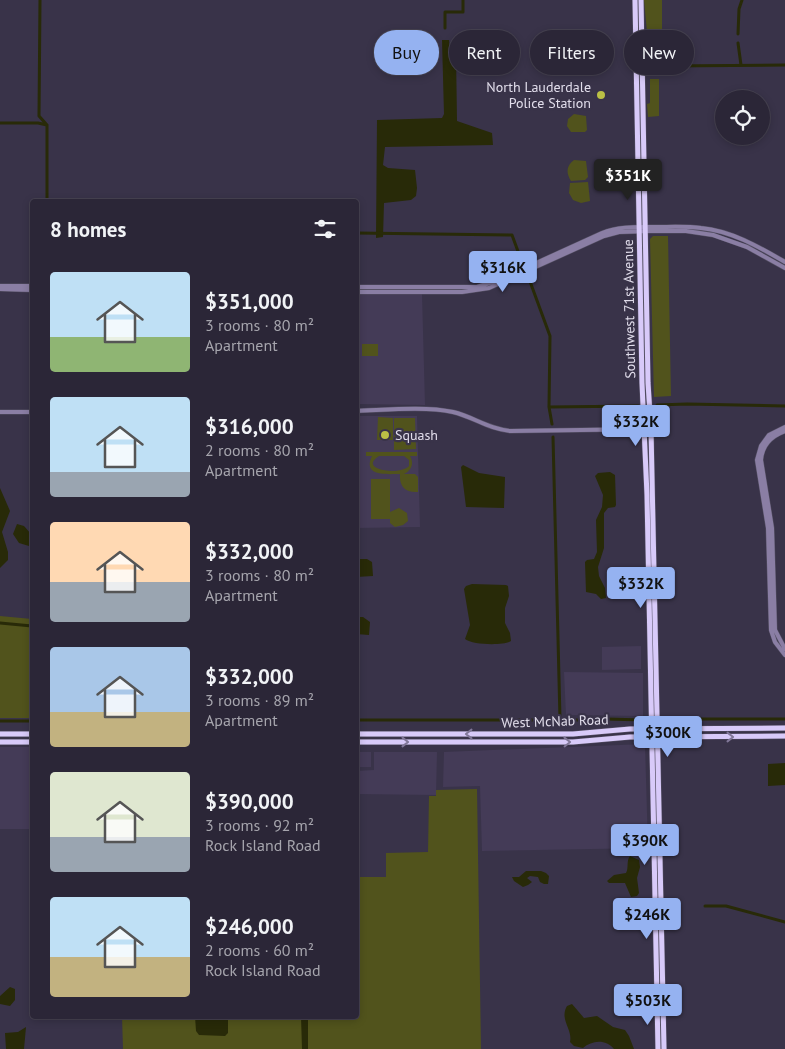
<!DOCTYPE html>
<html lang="en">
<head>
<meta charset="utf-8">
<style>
	body { margin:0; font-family:"PT Sans",sans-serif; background:#332e3f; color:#f1f3f6; height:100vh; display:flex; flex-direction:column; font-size:19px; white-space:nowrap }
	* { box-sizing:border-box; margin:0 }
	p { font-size:16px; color:#a6a5ad }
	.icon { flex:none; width:28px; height:28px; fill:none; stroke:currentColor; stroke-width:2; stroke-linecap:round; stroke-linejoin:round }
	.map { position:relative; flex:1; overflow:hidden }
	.side { position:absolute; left:30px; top:199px; width:329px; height:820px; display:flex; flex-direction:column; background:#2b2637; border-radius:5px; box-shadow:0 2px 8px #0003,0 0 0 1px #474352 }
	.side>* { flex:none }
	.top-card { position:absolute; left:374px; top:30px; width:336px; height:45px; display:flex; gap:10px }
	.buttons { position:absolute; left:715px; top:90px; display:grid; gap:10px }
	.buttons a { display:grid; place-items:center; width:55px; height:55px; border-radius:50%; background:#2b2637; box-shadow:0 2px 8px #0003,0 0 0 1px #474352; font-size:25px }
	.price { position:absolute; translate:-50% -42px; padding:0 11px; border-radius:5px; background:#95b2f1; color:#111; font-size:16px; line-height:32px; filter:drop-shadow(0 1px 2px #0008) }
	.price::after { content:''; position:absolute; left:50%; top:30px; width:15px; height:11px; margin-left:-8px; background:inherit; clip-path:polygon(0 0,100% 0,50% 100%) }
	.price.on { background:#222; color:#fff }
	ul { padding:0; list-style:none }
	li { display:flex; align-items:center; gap:15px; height:125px; padding:0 20px }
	li span { display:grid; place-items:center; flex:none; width:140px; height:100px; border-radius:5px; color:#555 }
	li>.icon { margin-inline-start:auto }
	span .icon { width:60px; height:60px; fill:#fffc; stroke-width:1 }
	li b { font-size:21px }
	h2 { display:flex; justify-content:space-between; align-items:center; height:60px; padding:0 20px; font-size:21px }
	.pill { padding:0 18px; border-radius:22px; background:#2b2637; box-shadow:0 2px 8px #0003,0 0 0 1px #474352; font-size:18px; line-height:45px }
	.pill.on { background:#95b2f1; color:#111 }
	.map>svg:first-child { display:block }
</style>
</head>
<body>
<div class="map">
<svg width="785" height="1049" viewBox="0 0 785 1049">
	<rect width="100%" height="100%" fill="#393349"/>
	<path fill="#443b57" d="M356,294h66l3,111 -69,-1z
		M356,416h61l3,111 -64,1z
		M641,646v23l-39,1v-23z
		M564,672l79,1v43l-77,-1z
		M645,744l3,104 -166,3 -2,-65 -37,1 1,-35z
		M0,747h30l1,82h-31z
		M356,752h15v15h-15z
		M374,752h63l-1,43 -80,-1v-23l18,-1z"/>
	<path fill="#51531c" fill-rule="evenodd" d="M644,0h18v35h-12l-3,-3z
		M650,79h9v37l-11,1 -1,-13 3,-1z
		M574,114l12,2 1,14 -2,2h-14l-4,-6 1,-7z
		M574,160l12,1 2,16 -3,3 -14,1c-5,-8 -5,-15 3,-21z
		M588,182l2,19 -9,2 -8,-3 -4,-7 1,-10z
		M653,236h15l3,160 -17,1 -4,-158z
		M362,344h16v12h-16z
		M378,417l15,1v22h-16z
		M394,418h21l1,31 -22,1z
		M366,452h51v4h-7c4,7 2,14 -6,18h11l3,3v15c-13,1 -19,-6 -18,-18 -13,0 -38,3 -28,-18h-6zM379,456h25l5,4v6c-9,10 -52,4 -30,-10z
		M371,479h19v33l9,-4 8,5 1,8 -5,4 -8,2 -5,-4v-4h-19z
		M0,616l32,3v99h-32z
		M477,789l4,260h-358l-1,-33h234v-139h30v-24l42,-1 1,-56h7v-6z"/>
	<path fill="#282a08" d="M442,40h7l1,11 6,2 1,68 35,12 1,12 -108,2 -2,18 5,3 27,2 2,18 -1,8 -5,4 -27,3 -1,34 -7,1 1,-118 65,-2 2,-4z
		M463,465l16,8 26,4 -1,31 -38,-1 -5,-40z
		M610,472l5,3 1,30 -1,2 -7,1 -4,5v35l-6,19 1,9 6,12 1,10 -5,1 -5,-5 -10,-2 -1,-30 2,-2 7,-1 3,-7 -1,-32 6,-13 1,-12 -8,-19 3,-3z
		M0,488l10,23 -8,21 6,20v8l-8,8z
		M17,524l7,2 7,8 1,-1v12l-3,1 -10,-3 -6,-9z
		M356,559h11l5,3 1,14 -17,1z
		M472,584l34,1 2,1 1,10 -4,12v15l5,10 1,8c-8,5 -38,4 -46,-2l5,-14 -6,-36 2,-3z
		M356,617h7l7,5 -1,13 -13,-1z
		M785,763v22l-17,1v-22z
		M630,856l9,4 1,7 -3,11 2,15 -2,3 -6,1 -6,-14h-16l-2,-2 7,-6 12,-2c3,-5 0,-12 4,-17z
		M526,871h15l5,2 3,3 -1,8h-4l-4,-2 -2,-5 -8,-1 -3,2 5,4 -4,3 -5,2 -9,-6 -2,-4h7z
		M10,987l5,2v11l-5,6 -10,-2v-8z
		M572,1004l12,14 13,-2 16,11 12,3 4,6 5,13h-20c-8,-10 -22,-9 -31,-1l-9,-2 -4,-4c3,-13 -11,-22 -3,-36z
		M195,1016h33v17l-3,3 -26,-1 -3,-4z
		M301,1016h7v33h-6z
		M26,1027l-2,22h-18l-1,-16 13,-1z"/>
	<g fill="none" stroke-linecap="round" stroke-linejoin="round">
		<path stroke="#282a08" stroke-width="3" d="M40,0l-1,116 8,9v76
			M445,28v-16h18v-12
			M738,34l1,-25 3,-9
			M738,43l3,22
			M666,66l119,-1
			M0,123h38l9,2
			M356,233l156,2 11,30
			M528,276l22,60 -1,71
			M657,405l30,-1 98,2
			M552,424l-3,-17 89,-1
			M553,437l7,282
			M0,623l32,3
			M606,719l38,1
			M663,719h122
			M356,720h237
			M0,721h32
			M705,906h21l59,16"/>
		<g stroke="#575266" stroke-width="5">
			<path id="minor" d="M0,286h32
				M356,287h121l22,-7 103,-47c17,-7 35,-6 53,-6 15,0 31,-1 46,1 31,3 58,19 84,34
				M0,289l32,1
				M356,292h106l27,-4 115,-52 15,-4 31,-1h36l27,4 34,12 38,21
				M356,411c30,-1 68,-5 97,1 21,5 35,17 58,19l140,-2
				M0,412h32
				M785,427l-16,8 -8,11 -4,14 11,68 3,102 4,12 10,13
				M785,431c-14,5 -23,15 -24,29l11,68 3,102 10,19"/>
		</g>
		<g stroke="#575266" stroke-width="6">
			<path id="major" d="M635,0l7,383 5,112 11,554
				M641,0l7,383 3,46 13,620
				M0,734h32
				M356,734h217l57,-5 155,-1
				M0,742h32
				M356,742h217l57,-5 155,-1"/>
		</g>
		<use href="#minor" stroke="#8a7ea4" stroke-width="4"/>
		<use href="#major" stroke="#d8caf9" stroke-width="5"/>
	</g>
	<defs><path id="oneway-chevron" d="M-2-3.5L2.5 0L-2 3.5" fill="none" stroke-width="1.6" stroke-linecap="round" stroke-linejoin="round" transform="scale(1.25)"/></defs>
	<g stroke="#817798">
		<use href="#oneway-chevron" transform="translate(469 734) rotate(180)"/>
		<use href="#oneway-chevron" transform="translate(730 737)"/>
		<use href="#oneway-chevron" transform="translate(405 742)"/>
		<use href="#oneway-chevron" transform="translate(567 742) rotate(-1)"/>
	</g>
	<g fill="#bbc045" stroke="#393349" stroke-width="2">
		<circle cx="601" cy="95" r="5"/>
		<circle cx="385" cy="435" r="5"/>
	</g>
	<g text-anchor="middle" stroke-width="4.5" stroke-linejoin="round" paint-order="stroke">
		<g font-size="14" fill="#e1ddeb" stroke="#393349" text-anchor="end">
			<text x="591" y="92">North Lauderdale<tspan x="591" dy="16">Police Station</tspan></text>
			<text x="395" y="440" text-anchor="start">Squash</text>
		</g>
		<g font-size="14" fill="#e1ddeb" stroke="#393349">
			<text transform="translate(629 309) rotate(-91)" y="5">Southwest 71st Avenue</text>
			<text transform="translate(555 721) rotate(-2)" y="5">West McNab Road</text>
		</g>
	</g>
</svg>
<div class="buttons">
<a><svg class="icon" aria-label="locate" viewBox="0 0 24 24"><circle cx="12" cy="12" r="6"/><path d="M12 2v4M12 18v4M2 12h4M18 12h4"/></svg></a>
</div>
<b class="price on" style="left:628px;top:201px">$351K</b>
<b class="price" style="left:503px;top:293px">$316K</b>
<b class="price" style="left:636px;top:447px">$332K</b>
<b class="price" style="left:641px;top:609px">$332K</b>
<b class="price" style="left:668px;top:758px">$300K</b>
<b class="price" style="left:645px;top:866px">$390K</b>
<b class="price" style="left:647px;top:940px">$246K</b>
<b class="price" style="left:648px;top:1026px">$503K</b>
<div class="top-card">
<a class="pill on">Buy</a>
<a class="pill">Rent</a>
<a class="pill">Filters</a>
<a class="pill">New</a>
</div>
<section class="side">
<h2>8 homes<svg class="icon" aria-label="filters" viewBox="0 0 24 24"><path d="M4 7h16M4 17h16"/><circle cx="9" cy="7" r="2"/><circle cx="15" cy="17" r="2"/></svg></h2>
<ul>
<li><span style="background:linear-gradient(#bfe0f5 65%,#8fb573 0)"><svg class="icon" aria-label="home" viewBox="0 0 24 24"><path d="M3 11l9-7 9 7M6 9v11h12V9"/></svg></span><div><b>$351,000</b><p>3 rooms · 80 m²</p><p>Apartment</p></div></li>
<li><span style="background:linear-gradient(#bfe0f5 75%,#9aa5b1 0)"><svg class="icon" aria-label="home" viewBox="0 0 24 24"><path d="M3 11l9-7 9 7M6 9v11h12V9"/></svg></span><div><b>$316,000</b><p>2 rooms · 80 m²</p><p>Apartment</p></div></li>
<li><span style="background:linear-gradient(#ffd9b3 60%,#9aa5b1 0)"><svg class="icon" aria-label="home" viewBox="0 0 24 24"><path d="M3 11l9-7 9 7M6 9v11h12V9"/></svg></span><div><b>$332,000</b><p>3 rooms · 80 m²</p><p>Apartment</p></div></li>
<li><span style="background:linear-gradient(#a9c7e8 65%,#c2b280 0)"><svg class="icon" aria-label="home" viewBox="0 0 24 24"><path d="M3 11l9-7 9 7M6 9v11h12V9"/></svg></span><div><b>$332,000</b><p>3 rooms · 89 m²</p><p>Apartment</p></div></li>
<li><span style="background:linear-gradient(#dfe7d0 65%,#9aa5b1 0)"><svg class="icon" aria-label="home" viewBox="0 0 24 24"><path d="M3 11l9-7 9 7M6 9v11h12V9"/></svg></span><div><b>$390,000</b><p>3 rooms · 92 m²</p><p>Rock Island Road</p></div></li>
<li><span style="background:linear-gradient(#bfe0f5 60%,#c2b280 0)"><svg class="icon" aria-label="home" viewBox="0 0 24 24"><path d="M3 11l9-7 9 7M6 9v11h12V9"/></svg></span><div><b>$246,000</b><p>2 rooms · 60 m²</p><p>Rock Island Road</p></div></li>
</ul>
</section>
</div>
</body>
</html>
